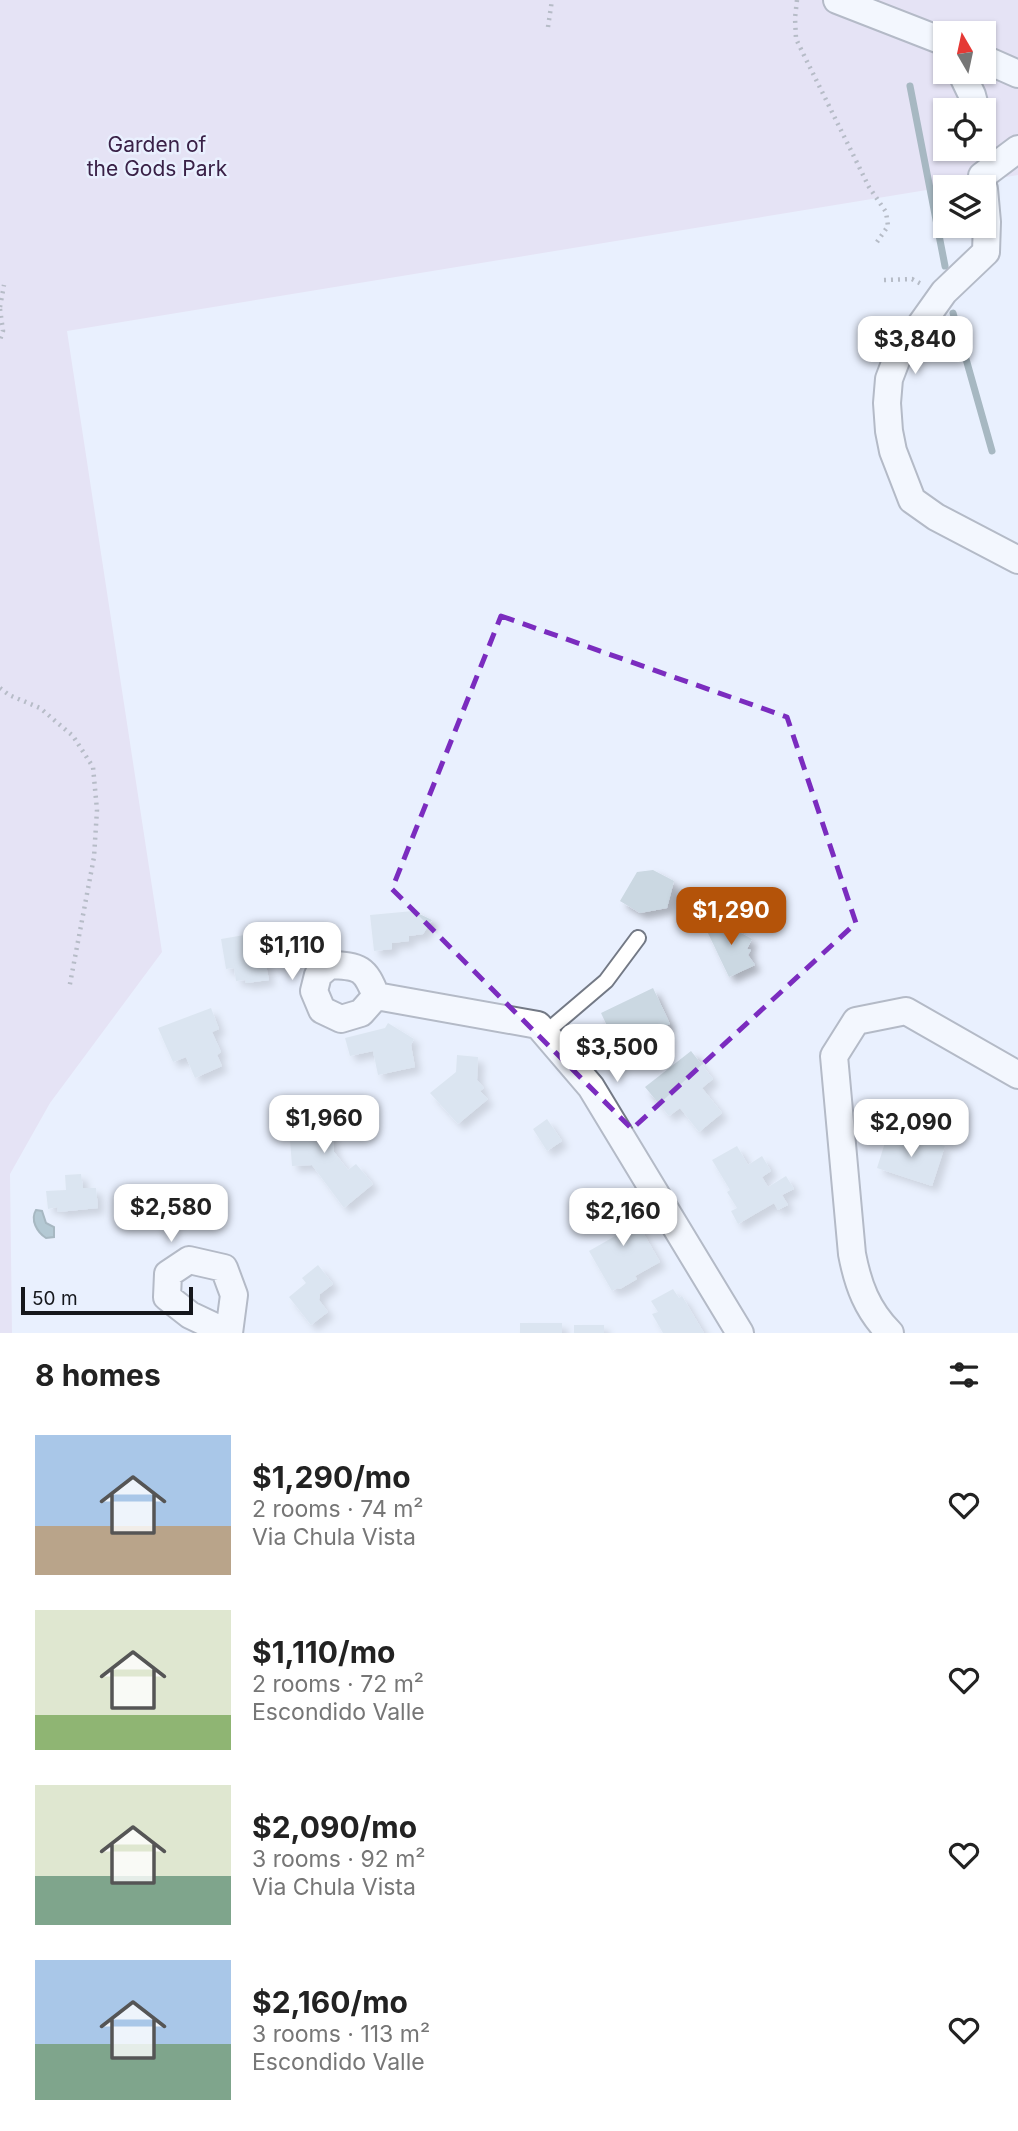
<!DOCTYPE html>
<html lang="en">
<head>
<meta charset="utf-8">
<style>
	body { margin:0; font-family:Inter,sans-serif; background:#f2f2f2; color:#222; height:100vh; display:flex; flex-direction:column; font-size:26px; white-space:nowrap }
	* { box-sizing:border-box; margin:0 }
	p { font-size:23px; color:#767676 }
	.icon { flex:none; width:38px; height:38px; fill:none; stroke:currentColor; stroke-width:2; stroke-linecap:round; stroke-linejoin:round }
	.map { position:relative; height:1333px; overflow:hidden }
	.side { display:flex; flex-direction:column; background:#fff; flex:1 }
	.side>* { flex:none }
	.needle { width:46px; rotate:351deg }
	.controls { position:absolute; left:933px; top:21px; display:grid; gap:14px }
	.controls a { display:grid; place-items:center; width:63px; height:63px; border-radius:0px; background:#fff; box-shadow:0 2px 5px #0004; font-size:35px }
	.scale { position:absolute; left:21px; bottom:18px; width:172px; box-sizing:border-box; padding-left:7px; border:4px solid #15171c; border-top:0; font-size:19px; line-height:24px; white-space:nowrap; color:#15171c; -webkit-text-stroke:5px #e9f0fe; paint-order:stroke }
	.price { position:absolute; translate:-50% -60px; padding:0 16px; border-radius:14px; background:#fff; color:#222; font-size:23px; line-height:46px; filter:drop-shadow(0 2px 4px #0008) }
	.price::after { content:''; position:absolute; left:50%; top:42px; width:21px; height:16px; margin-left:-10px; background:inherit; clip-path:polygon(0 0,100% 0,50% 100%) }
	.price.on { background:#b45309; color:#fff }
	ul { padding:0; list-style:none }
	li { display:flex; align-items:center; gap:21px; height:175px; padding:0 35px }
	li span { display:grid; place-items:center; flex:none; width:196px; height:140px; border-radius:0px; color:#555 }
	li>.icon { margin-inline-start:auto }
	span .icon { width:84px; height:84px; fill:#fffc; stroke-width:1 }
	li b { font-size:30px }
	h2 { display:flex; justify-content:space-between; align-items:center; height:84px; padding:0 35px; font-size:30px }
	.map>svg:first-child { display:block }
</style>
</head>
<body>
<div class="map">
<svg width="1018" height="1333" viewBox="0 0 1018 1333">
	<defs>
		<filter id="shadow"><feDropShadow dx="6" dy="6" stdDeviation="3.5" flood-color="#0004"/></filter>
	</defs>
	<rect width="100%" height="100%" fill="#e9f0fe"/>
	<path fill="#e1d2eb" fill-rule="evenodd" d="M0,0h1018v175l-951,156 95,621 -112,151 -40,71 2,159h-12zM945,33h39v39h-39zM945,110h39v39h-39z"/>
	<path fill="#749aa2" stroke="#58737a" stroke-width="2" d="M36,1210l6,1 4,12 8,4v10l-8,1c-9,-6 -16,-18 -10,-28z"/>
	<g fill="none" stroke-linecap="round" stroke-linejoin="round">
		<path stroke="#58737a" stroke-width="7" d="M910,86l35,180
			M953,313l39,138"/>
	</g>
	<path fill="#cbd8e2" filter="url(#shadow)" d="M653,870l21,11 -7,27 -27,5 -20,-12 17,-29z
		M413,911l19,9 -9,14 -14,2v5l-17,2v6l-18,2 -4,-36z
		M730,918l7,13 15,8 -5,10 4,1 -3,5 7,10 -26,12 -23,-48z
		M273,930l5,27 -13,3 4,20 -23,3 -1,-3 -9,1 -2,-13 -8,1 -5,-30z
		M653,988l17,36 -52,25 -17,-36z
		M211,1008l8,21 -7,3 9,20 -4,3 5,11 -27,12 -9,-21 -13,5 -15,-34z
		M388,1023l26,16 -3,6 4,22 -37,8 -5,-24 -23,5 -5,-18 40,-10z
		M691,1051l22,28 -11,9 20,25 -23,19 -19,-24 -11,8 -24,-29z
		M457,1055l21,2 -1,23 7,8 -4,3 8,8 -30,25 -28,-31 26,-21z
		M331,1110l3,42 14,18 8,-6 17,20 -29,24 -32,-43 -20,1 -4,-52z
		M547,1119l15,22 -15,10 -14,-22z
		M888,1133l32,9 1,-3 24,7 -13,40 -55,-18z
		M737,1146l11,19 14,-9 9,15 -9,6 6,10 18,-11 8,13 -12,6 6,10 -10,5 -4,-7 -36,21 -7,-13 6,-3 -10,-16 3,-2 -18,-30z
		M81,1174l2,14h13l2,20 -40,4 -1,-5 -9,2 -2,-18 20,-1 -1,-15z
		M622,1196l38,66 -25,14 2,3 -17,10 -3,-1 -5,3 -23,-40 28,-16 -16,-27z
		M318,1265l15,19 -13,10 -1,6 9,12 -17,13 -22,-28 17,-14 -4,-5z
		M673,1289l6,9 3,-2 22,37h-41l-11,-19 6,-2 -7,-11z
		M520,1323h42v10h-42z
		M574,1325h30v8h-30z"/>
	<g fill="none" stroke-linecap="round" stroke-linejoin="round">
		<g stroke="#737985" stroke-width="18">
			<path id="service" d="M545,1033l61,-52 32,-43"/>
		</g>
		<g stroke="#737985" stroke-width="30">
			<path id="minor" d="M837,0l108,42
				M984,59l34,15
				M961,72l11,23 4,15
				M982,176l36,-27
				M984,189l3,33 -1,30 -42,40 -47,66 -8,21 -2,24 2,28 4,20 19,49 24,17 82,43
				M330,965c30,1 35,3 46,31l-15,17 -20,6 -19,-9 -8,-19 4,-16z
				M376,996l162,29 53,62 149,246
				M228,1333l-38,-18 -23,-18 1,-23 21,-14 35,8 10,27 -5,38
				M890,1333c-23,-23 -32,-48 -38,-79l-18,-198 22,-35 50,-10 112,64"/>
		</g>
		<path stroke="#797d86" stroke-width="4.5" stroke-dasharray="2 5" stroke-linecap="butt" d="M797,0l-2,18 1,21 73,148 17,25 2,14 -11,16
			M548,27l4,-27
			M884,280l28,-1 11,6
			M0,307l4,-22
			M0,309l3,22 -3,9
			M0,688l9,7 31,13 33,28 20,31 4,43 -3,47 -25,132"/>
		<use href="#service" stroke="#fff" stroke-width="14"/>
		<use href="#minor" stroke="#fff" stroke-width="26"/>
	</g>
	<path d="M0 0H1018V1333H0ZM501,616l286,101 69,206 -224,206 -240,-240z" fill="#e9f0fe" fill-opacity=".55" fill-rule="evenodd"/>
	<path fill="none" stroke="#7b2cbf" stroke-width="5" stroke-dasharray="14 9" stroke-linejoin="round" d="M501,616l286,101 69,206 -224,206 -240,-240z"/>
	<g text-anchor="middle" stroke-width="5" stroke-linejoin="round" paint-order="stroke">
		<g font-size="21" fill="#3a2147" stroke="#e9f0fe">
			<text x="157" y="152">Garden of<tspan x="157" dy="24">the Gods Park</tspan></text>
		</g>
	</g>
</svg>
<div class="controls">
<a><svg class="needle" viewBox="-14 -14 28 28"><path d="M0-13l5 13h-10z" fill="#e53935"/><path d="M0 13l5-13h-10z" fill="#767676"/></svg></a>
<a><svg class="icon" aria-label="locate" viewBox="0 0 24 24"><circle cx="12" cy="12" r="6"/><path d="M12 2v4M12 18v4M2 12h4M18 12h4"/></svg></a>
<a><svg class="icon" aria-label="layers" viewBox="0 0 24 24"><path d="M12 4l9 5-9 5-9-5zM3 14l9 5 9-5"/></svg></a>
</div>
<div class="scale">50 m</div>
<b class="price" style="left:915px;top:376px">$3,840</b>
<b class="price on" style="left:731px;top:947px">$1,290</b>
<b class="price" style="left:292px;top:982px">$1,110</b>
<b class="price" style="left:617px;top:1084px">$3,500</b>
<b class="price" style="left:324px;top:1155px">$1,960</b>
<b class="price" style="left:911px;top:1159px">$2,090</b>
<b class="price" style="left:171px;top:1244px">$2,580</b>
<b class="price" style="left:623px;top:1248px">$2,160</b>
</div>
<section class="side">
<h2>8 homes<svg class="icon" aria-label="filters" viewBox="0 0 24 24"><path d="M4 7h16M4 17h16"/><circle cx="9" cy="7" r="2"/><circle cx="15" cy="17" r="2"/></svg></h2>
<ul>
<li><span style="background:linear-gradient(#a9c7e8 65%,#b9a48a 0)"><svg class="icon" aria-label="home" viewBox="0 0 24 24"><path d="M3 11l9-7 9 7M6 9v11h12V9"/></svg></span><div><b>$1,290/mo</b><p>2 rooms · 74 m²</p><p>Via Chula Vista</p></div><svg class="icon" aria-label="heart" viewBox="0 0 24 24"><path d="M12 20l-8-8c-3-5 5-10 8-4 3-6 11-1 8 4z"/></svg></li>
<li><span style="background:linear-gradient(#dfe7d0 75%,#8fb573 0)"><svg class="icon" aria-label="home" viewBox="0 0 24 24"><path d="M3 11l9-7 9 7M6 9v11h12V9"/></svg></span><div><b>$1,110/mo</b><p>2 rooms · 72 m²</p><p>Escondido Valle</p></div><svg class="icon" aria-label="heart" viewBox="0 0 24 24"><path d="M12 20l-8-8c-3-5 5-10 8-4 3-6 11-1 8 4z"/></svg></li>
<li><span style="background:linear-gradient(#dfe7d0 65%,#7fa58c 0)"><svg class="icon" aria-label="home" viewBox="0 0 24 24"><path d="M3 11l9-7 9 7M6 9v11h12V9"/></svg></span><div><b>$2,090/mo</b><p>3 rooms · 92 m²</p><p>Via Chula Vista</p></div><svg class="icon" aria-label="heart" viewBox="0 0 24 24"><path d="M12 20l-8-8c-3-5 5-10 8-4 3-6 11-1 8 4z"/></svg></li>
<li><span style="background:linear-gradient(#a9c7e8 60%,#7fa58c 0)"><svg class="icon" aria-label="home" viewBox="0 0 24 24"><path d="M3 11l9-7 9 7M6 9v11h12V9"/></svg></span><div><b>$2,160/mo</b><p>3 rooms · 113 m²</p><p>Escondido Valle</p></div><svg class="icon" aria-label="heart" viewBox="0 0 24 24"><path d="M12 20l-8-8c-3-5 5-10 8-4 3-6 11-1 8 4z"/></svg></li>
</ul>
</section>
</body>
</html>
